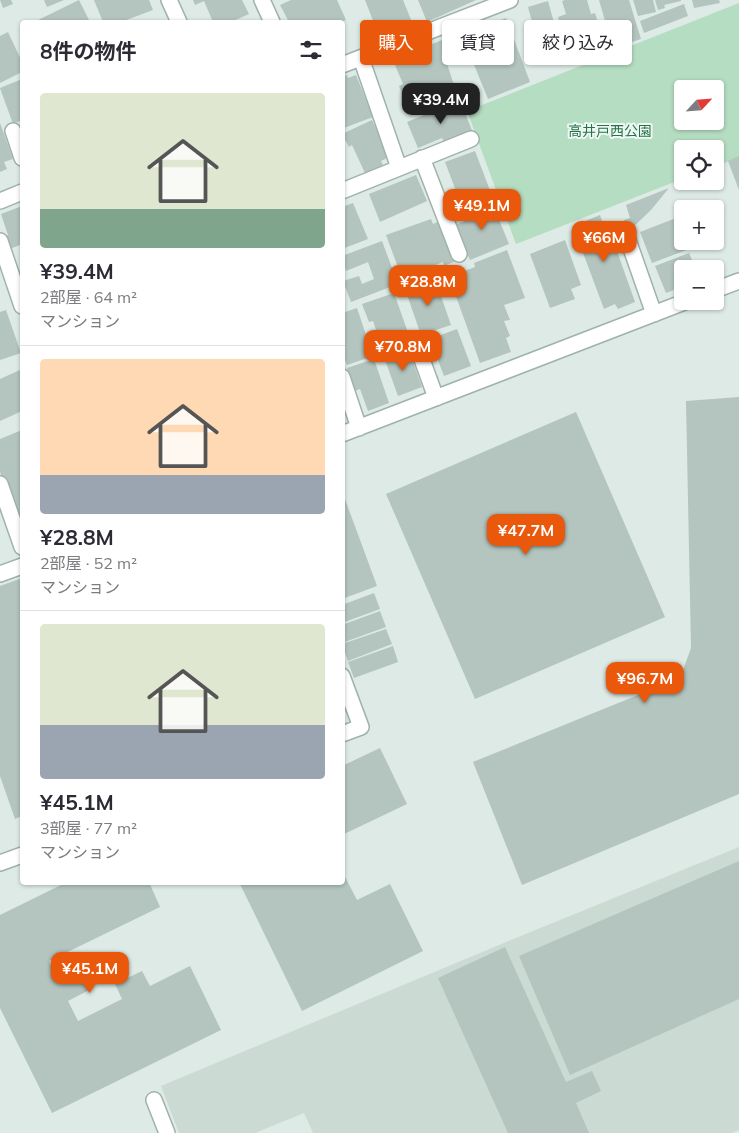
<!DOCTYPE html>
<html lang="ja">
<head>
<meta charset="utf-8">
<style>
	body { margin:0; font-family:Mulish,"Noto Sans JP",sans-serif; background:#f2f2f3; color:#2b2b33; height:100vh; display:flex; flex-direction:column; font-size:19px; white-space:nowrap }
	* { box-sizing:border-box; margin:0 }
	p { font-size:16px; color:#7c7c81 }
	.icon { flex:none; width:28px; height:28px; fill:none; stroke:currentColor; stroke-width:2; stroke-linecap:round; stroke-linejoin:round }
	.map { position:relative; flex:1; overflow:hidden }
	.panel { position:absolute; left:20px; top:20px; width:325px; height:865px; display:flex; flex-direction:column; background:#fff; border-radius:5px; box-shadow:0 1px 4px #0004 }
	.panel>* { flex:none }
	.hud { position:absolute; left:360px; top:20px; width:304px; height:45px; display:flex; gap:10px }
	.needle { width:32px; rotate:64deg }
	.controls { position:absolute; left:674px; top:80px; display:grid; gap:10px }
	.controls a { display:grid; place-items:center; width:50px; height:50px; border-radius:5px; background:#fff; box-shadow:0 1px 4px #0004; font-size:25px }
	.price { position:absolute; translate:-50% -42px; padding:0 11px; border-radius:10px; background:#ea580c; color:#fff; font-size:16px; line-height:32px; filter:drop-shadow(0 1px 2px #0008) }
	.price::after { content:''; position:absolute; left:50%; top:30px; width:15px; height:11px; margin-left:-8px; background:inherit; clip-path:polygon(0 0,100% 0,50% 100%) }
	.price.on { background:#222; color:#fff }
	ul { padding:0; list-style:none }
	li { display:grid; align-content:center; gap:10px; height:265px; padding:0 20px }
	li+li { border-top:1px solid #e1e1e2 }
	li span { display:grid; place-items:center; height:155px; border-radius:5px; color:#555 }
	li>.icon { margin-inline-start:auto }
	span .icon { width:90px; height:90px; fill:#fffc; stroke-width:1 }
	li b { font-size:21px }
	h2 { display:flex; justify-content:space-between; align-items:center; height:60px; padding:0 20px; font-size:21px }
	.pill { padding:0 18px; border-radius:5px; background:#fff; box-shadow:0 1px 4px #0004; font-size:18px; line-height:45px }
	.pill.on { background:#ea580c; color:#fff }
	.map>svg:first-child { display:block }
</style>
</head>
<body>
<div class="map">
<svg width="739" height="1133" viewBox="0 0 739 1133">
	<rect width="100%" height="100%" fill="#ddeae5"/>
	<path fill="#ccdad4" d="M739,847v283l-8,3h-418l-9,-20 -49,20h-76l-18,-47 350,-146z"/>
	<path fill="#b4ddc1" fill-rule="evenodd" d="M739,3v154l-24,10v-18h-33v30l-166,65 -49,-133zM682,89h33v32h-33z"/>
	<path fill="#b3c5be" d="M0,0h11l2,4 -10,4z
		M44,0h20l-17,7z
		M79,0l11,22h-53l-1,-1z
		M94,0h55l4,10 -32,12h-18z
		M193,0h49l7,14 -18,8h-18l-9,-21 -9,4z
		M291,0h46l9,20 -6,2h-51l-9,-17z
		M365,0h38l11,27 -33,14z
		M418,0h58l-49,22z
		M565,0h22l4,14 4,-1 11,35 -35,11 -13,-42 8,-3 -4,-13z
		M599,0h30l12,39 -28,9z
		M633,0h20l3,12 -18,4z
		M655,0h26v1l-17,4 1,3 -7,2z
		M692,0h27l1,3 -26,5z
		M548,1l8,29 -20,6 -8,-29z
		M684,4l4,12 -44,17 -4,-12z
		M506,18l24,64 -42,17 -26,-64z
		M8,32l14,30v10l-22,11v-47z
		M442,40l7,19 -3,2 10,30 -17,7 1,6 -12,4 -2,-5 -17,8 -10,-25 4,-2 -10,-24z
		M347,75l1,3 8,-3 17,42 -29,11 -2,-51z
		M22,79v41l-9,4 -13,-36z
		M460,100l13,33 -28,11 -3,-6 -24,10 -11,-26z
		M372,120l17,37 -8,4 2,4 -18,8 -13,-28 -3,2 -7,-13z
		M0,123l13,36 -9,3 3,7 -7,3z
		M475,151l16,42 -30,11 -16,-42z
		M739,156v34l-11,-29z
		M416,175l11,26 -47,21 -11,-28z
		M669,188l-18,22 -23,22 -4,-12 6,-2 -4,-13z
		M491,200l18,44 -39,16 -15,-35 18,-7 -4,-9z
		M353,203l15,36 -26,10v-42z
		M22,206v38l-12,5 -4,-13 2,-1 -7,-21z
		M600,215l3,9 4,-1 28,79 -17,7 -3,-5 -11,5 -31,-83z
		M676,218l6,15v8h4l3,8 -37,14 -12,-31z
		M431,219l2,5 9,-4 16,40 -14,6 -1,-4 -41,16 -16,-43z
		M565,240l16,45 -10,4 4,10 -25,9 -20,-54z
		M382,241l16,43 -47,18 -8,-21 16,-5 3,8 12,-5 -6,-17 -22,9 -4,-15z
		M507,250l18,48 -21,7 6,15 -6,1 6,15 -4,2 5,14 -31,11 -31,-86 26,-10 -1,-4z
		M689,253l7,16h-14v18l-16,6 -11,-27z
		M435,279l16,46 -30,10 -16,-46z
		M394,293l17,48 -28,9 -10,-29 -4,1 -7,-18z
		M357,308l16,48 -26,9 -5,-12v-40z
		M6,310l15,43 -21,7v-48z
		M457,329l14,37 -27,10 -14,-37z
		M408,348l14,39 -24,9 -14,-39z
		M374,359l15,44 -21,8 -8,-22 -5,2 -8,-23z
		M20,370l2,6v35l-22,10v-42z
		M739,397v397l-217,91 -49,-123 197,-80 13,-12 8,-22 -5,-247z
		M576,412l89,205 -190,82 -89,-205z
		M22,430v83l-7,2 -15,-43v-33z
		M342,491l35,95 -35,13z
		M22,578v238l-7,3 -15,-43v-190z
		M374,593l6,16 -38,14v-18z
		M380,611l6,16 -44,16v-18z
		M386,629l6,15 -44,17 -6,-17z
		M393,646l5,16 -44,16 -6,-16z
		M380,748l27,56 -65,31v-69z
		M739,861v138l-169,76 -51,-119z
		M342,871l15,29 33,-16 33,67 -121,60 -63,-129h103z
		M67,882h82l11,25 -111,54 10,22 25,-13 9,18 -25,13 10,20 44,-22 -7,-15 27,-13 8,15 40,-20 31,64 -169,83 -52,-105v-93z
		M505,947l61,135 26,-11 9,20 -25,12 13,30h-81l-70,-155z"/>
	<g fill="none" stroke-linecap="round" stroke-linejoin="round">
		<g stroke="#a0b2ac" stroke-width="18">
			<path id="minor" d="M169,0l10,22
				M262,0l10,22
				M361,58l38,110
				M342,65l168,-65
				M13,131l9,27
				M422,158l37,96
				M342,191l129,-52
				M0,201l22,-9
				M627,237l27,77
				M0,241l22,65
				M715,290l24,-9
				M416,343l20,55
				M342,377l17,51
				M342,434l345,-133
				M0,484l22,63
				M0,574l22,-8
				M342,676l19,51 -19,7
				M0,863l22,-8
				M154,1100l13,33"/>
		</g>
		<use href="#minor" stroke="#fff" stroke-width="15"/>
	</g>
	<g text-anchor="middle" stroke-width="4" stroke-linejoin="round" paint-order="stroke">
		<g font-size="14" fill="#267347" stroke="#eef7f3">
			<text x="610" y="136">高井戸西公園</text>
		</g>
	</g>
</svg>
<div class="controls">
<a><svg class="needle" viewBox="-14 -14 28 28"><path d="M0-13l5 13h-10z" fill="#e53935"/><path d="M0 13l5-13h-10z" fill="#7c7c81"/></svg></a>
<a><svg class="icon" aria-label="locate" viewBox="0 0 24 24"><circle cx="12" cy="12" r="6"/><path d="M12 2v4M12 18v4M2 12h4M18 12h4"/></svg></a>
<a>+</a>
<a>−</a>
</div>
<b class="price on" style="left:441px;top:125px">¥39.4M</b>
<b class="price" style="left:482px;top:231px">¥49.1M</b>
<b class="price" style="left:604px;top:263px">¥66M</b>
<b class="price" style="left:428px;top:307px">¥28.8M</b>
<b class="price" style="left:403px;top:372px">¥70.8M</b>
<b class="price" style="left:526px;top:556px">¥47.7M</b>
<b class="price" style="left:645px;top:704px">¥96.7M</b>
<b class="price" style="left:90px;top:994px">¥45.1M</b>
<div class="hud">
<a class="pill on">購入</a>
<a class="pill">賃貸</a>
<a class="pill">絞り込み</a>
</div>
<section class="panel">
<h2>8件の物件<svg class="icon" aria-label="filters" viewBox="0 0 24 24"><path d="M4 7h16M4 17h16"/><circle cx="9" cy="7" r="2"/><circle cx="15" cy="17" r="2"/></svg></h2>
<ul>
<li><span style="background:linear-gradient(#dfe7d0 75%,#7fa58c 0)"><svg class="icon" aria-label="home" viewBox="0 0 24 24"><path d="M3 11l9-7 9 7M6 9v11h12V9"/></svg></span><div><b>¥39.4M</b><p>2部屋 · 64 m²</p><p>マンション</p></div></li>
<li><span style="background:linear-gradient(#ffd9b3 75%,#9aa5b1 0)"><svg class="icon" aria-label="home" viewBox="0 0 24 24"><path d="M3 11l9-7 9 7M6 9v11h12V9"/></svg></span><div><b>¥28.8M</b><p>2部屋 · 52 m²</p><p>マンション</p></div></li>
<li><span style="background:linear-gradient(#dfe7d0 65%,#9aa5b1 0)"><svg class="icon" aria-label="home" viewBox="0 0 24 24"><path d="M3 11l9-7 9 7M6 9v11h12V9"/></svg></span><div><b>¥45.1M</b><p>3部屋 · 77 m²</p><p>マンション</p></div></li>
</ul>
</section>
</div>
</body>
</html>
